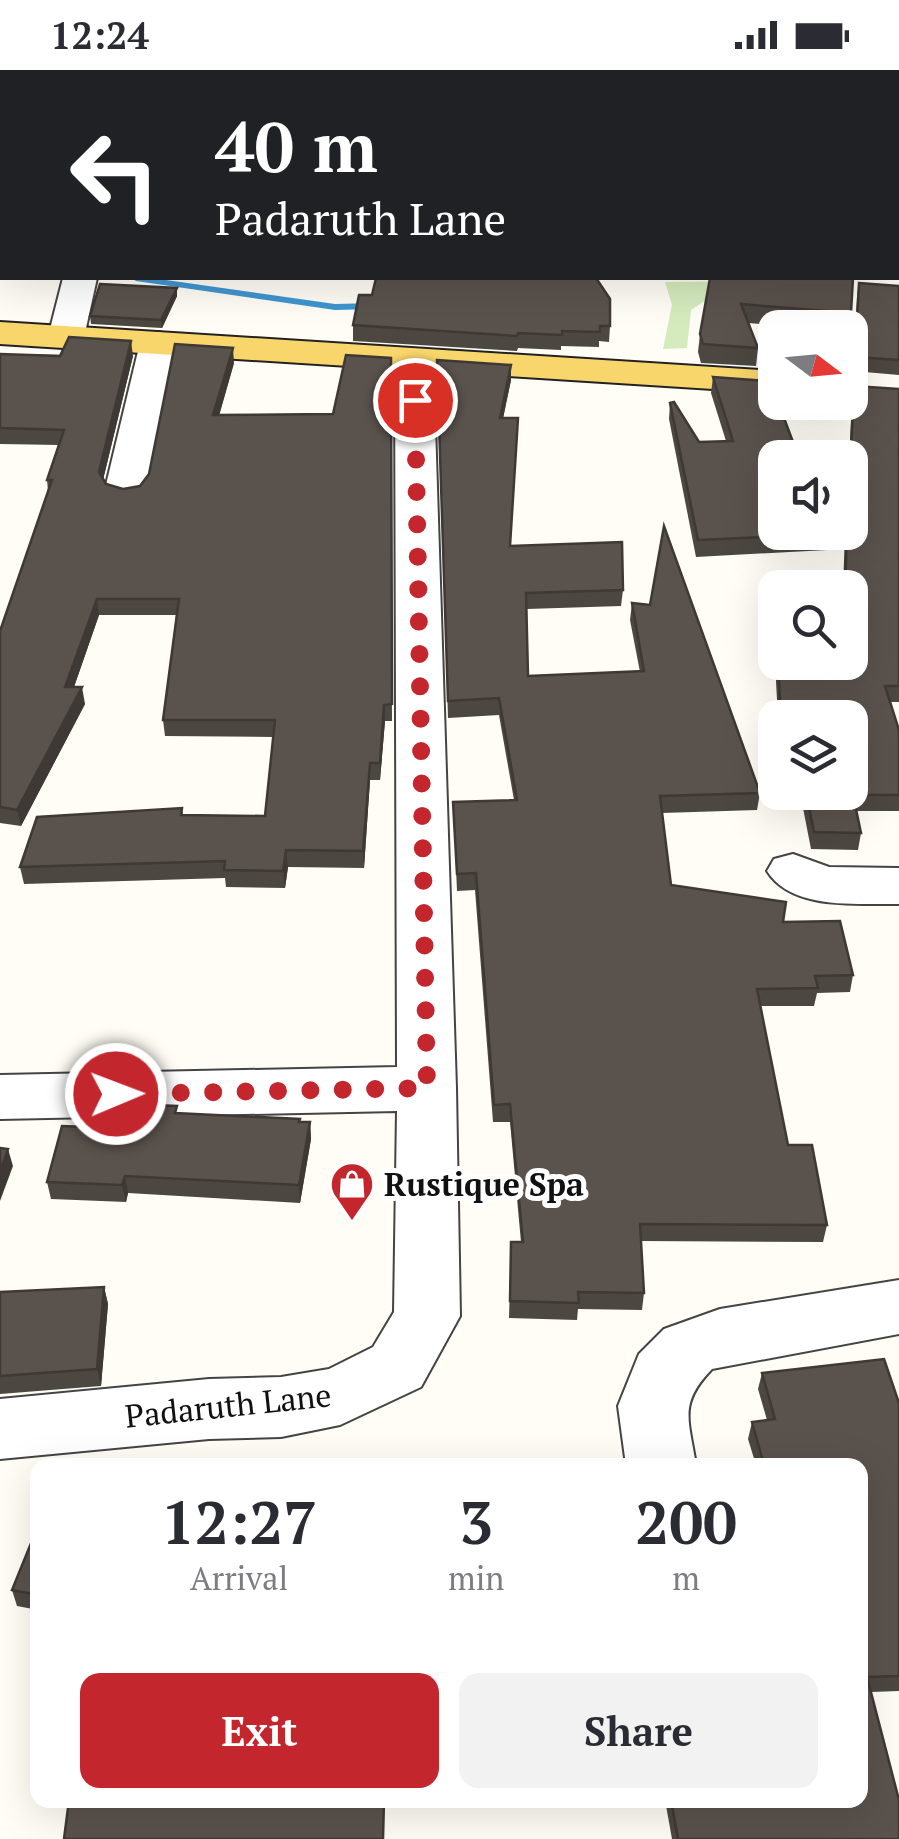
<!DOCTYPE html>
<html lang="en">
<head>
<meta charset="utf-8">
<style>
	:root { --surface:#fff; --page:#f2f2f3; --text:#2b2b33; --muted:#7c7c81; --accent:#c4262e }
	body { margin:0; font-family:"PT Serif",serif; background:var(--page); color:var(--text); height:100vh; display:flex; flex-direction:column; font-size:38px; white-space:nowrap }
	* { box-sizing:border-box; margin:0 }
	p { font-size:32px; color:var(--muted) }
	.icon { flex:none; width:55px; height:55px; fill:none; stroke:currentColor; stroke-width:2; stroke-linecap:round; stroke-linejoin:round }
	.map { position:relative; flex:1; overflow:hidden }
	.details { position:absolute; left:30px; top:1388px; width:838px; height:350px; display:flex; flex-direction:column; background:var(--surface); border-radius:20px; box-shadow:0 10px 40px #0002 }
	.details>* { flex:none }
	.hud { position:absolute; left:0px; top:0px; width:900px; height:210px; box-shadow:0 10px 40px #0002; background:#202124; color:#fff; overflow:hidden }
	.needle { width:65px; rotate:106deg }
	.fabs { position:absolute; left:758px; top:240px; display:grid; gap:20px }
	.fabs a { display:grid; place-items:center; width:110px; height:110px; border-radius:20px; background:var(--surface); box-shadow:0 10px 40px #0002; font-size:50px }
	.pin { position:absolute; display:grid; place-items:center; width:85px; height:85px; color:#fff; margin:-42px; border:5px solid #fff; border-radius:50%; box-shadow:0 2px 10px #0007 }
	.me { position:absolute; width:110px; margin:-55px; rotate:89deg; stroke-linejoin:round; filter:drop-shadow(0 0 8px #0008) }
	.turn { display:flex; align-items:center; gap:35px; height:210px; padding:0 50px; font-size:45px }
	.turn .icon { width:130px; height:130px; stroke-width:2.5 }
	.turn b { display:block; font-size:70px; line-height:85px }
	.eta { display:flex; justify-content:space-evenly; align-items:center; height:170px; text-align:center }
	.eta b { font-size:60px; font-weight:600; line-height:70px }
	.button { display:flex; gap:20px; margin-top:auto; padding:20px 50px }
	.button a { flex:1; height:115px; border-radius:20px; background:var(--accent); color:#fff; font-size:40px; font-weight:600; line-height:115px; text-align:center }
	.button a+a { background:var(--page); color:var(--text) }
	.status { display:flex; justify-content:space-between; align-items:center; height:70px; padding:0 50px; background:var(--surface); direction:ltr }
	.status svg { height:28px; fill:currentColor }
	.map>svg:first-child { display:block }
	.green { fill:#d5ebbd }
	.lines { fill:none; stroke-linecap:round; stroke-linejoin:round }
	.stream { fill:#3f96cf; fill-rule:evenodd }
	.minor-casing { stroke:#444; stroke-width:4 }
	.major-casing { stroke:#222; stroke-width:4 }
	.minor { fill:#fff; fill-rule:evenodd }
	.major { fill:#f9d66b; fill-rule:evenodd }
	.wall { fill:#4d4742 }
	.shaded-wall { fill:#3f3936 }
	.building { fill:#5a524d; stroke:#3f3936; stroke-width:2.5 }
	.route { stroke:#c4262e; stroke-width:18; stroke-dasharray:0 32.4 }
	.labels { text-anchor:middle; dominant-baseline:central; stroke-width:10; stroke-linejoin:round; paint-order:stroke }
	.poi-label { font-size:32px; font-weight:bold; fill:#111; stroke:#fff; text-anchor:start }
	.street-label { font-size:32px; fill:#111; stroke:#fff }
</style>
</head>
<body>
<div class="status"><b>12:24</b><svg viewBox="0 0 49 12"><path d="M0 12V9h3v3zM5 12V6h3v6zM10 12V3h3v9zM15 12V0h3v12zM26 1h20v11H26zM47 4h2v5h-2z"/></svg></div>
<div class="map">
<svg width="899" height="1769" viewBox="0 0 899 1769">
	<rect width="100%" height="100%" fill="#fffdf5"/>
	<path class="green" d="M 766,211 L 761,232 L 706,230 L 691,240 L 687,278 L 663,279 L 672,235 L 665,212 Z"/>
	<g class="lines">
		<g class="stream">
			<rect x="0" y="112" width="2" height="6"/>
			<path d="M 898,132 L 899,133 L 899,139 L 898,138 Z"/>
			<path d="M 131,208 L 152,208 L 335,234 L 375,233 L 380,236 L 375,239 L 335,240 L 136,211 Z"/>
		</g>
		<g class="minor-casing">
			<g id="minor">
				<path d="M 798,0 L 826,0 L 827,2 L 799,2 Z"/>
				<rect x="898" y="65" width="1" height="18"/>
				<path d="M 63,208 L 97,208 L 84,267 L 79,275 L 66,278 L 53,275 L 48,267 Z"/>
				<path d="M 158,262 L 171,265 L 176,273 L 147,419 L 141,428 L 126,431 L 111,428 L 105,419 L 140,273 L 145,265 Z"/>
				<path d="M 414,280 L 427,283 L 433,291 L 456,1018 L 460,1246 L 421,1317 L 340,1355 L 281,1367 L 209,1369 L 0,1389 L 0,1329 L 209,1309 L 281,1307 L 329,1299 L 373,1277 L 394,1242 L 397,1041 L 0,1049 L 0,1005 L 397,997 L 395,291 L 401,283 Z"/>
				<path d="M 793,784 L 829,797 L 899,798 L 899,834 C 858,833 792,841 767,801 L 774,789 Z"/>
				<path d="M 899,1210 L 899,1264 L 712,1299 C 678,1334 689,1350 696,1395 L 626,1395 L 618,1336 L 639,1284 L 664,1259 L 720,1239 Z"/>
			</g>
		</g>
		<g class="major-casing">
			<path id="major" d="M 0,252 L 775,301 L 775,323 L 0,274 Z"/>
		</g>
		<use href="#minor" class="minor"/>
		<use href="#major" class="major"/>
	</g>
	<g class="wall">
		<path d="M 710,208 L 851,243 L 849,258 L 807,258 L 748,253 L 758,278 L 756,296 L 701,293 L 698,282 L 700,264 Z"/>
		<path d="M 859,213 L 899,216 L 899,305 L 853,301 L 857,227 Z"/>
		<path d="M 177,218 L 177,226 L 162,258 L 91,254 L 90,246 Z"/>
		<path d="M 353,255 L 610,256 L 609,272 L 599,271 L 599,277 L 561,276 L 561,280 L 518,278 L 517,281 L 353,271 Z"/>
		<path d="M 0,284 L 133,286 L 103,410 L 106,414 L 123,419 L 140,416 L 234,293 L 219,345 L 333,344 L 391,288 L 392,651 L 385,651 L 380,710 L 370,710 L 364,798 L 288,797 L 285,818 L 226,817 L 225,808 L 24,814 L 20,797 L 182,738 L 183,745 L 265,746 L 273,667 L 165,666 L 163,650 L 176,545 L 99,545 L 74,617 L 85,634 L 21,756 L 0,753 L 0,561 L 48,421 L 47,410 L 59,375 L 0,374 Z"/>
		<path d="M 437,290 L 511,310 L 503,348 L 511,476 L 623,520 L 621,536 L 527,539 L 528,606 L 640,602 L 630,550 L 632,533 L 760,723 L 757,740 L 662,743 L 671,815 L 783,852 L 853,905 L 850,922 L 817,923 L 814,936 L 760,936 L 788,1075 L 827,1155 L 823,1172 L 641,1171 L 644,1223 L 642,1240 L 578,1239 L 577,1250 L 509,1248 L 511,1172 L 521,1172 L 510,1052 L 493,1052 L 475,820 L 457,821 L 453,732 L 514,730 L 499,645 L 448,648 Z"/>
		<path d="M 713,307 L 829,464 L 827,480 L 696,487 L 669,349 L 670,333 L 699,372 L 726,371 L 711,323 Z"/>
		<path d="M 854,316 L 899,319 L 899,632 L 890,632 L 899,660 L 899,741 L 856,741 L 861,763 L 858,780 L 811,779 L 803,738 L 782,739 L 781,722 L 850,722 L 850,648 L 778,648 L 775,593 L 850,592 L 850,518 L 843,518 L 845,462 L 850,462 L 849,388 L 852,331 Z"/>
		<path d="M 178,1043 L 310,1052 L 311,1069 L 300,1133 L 128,1123 L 126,1132 L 51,1129 L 47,1112 L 119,1058 Z"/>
		<path d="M 104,1217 L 108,1234 L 101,1316 L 0,1324 L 0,1222 Z"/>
		<path d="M 762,1303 L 899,1333 L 899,1621 L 871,1622 L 899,1769 L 672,1769 L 665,1730 L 860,1730 L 860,1395 L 756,1395 L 748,1369 L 752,1352 L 767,1350 L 758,1319 Z"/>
		<path d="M 38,1456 L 38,1540 L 17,1536 L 12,1520 Z"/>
	</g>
	<g class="shaded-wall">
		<path d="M 2,79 L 2,94 L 0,97 L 0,82 Z"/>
		<path d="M 2,164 L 2,183 L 0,187 L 0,169 Z"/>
		<path d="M 177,218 L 177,226 L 162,258 L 161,250 Z"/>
		<path d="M 131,271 L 133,286 L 101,418 L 99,402 Z"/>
		<path d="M 233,278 L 234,293 L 215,360 L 213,345 Z"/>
		<path d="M 511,295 L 511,310 L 500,363 L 500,348 Z"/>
		<path d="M 97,529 L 99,545 L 68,634 L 65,617 Z"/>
		<path d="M 82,617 L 85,634 L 21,756 L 17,740 Z"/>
		<path d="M 384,635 L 385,651 L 380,710 L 380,693 Z"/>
		<path d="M 370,693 L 370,710 L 364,798 L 363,781 Z"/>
		<path d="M 286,780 L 288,797 L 285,818 L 283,801 Z"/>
		<path d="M 310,1052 L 311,1069 L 300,1133 L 299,1115 Z"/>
		<path d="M 8,1079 L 13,1096 L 0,1131 L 0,1102 Z"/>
		<path d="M 125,1106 L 128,1123 L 126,1132 L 122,1115 Z"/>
		<path d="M 104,1217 L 108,1234 L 101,1316 L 97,1299 Z"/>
	</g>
	<g class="building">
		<path d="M 0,0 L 38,0 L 38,2 L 2,2 L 2,79 L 0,82 Z"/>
		<path d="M 182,0 L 271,0 L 272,2 L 182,2 Z"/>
		<path d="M 533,0 L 684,0 L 683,2 L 531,2 Z"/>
		<rect x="726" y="0" width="69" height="2"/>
		<path d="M 0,131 L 2,131 L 2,164 L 0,169 Z"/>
		<path d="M 376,208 L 596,208 L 610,229 L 610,256 L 600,256 L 600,262 L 562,261 L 562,265 L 518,263 L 517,266 L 353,255 L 359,225 L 372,225 Z"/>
		<path d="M 710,208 L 853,208 L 851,243 L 741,234 L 758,278 L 703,274 L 700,264 Z"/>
		<path d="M 859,213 L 899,216 L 899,290 L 855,287 Z"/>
		<path d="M 100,214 L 177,218 L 161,250 L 90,246 Z"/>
		<path d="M 69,267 L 131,271 L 99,402 L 106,414 L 123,419 L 140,416 L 149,404 L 175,274 L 233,278 L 213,345 L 333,344 L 346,285 L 391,288 L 392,634 L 384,635 L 380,693 L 370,693 L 363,781 L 286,780 L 283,801 L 224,800 L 225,791 L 20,797 L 37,747 L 182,738 L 181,745 L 265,746 L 275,650 L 163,650 L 179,529 L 97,529 L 65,617 L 82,617 L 17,740 L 0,737 L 0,561 L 52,410 L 47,410 L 64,360 L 0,358 L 0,284 L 60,286 Z"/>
		<path d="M 437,290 L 511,295 L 500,348 L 518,348 L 510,476 L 622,472 L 623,520 L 526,523 L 528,606 L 644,601 L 632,533 L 650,535 L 664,456 L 760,723 L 660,726 L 671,815 L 786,832 L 783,852 L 840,851 L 853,905 L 815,906 L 818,918 L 757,919 L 788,1075 L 812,1075 L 827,1155 L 640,1154 L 644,1223 L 578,1222 L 579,1233 L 510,1231 L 511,1172 L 523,1172 L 510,1034 L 494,1035 L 476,803 L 457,804 L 453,732 L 517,730 L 499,628 L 448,631 Z"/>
		<path d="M 713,307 L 769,311 L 775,325 L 775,332 L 778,332 L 799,388 L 775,388 L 775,462 L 829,462 L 829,464 L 698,470 L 670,333 L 674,332 L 699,372 L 733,371 Z"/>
		<path d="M 854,316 L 899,319 L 899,616 L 885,616 L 899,660 L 899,725 L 853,725 L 861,763 L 814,762 L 806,722 L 850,722 L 850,648 L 781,648 L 778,592 L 850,592 L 850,518 L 845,518 L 847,462 L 850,462 L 850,402 Z"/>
		<path d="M 125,1034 L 177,1036 L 175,1043 L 300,1049 L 299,1052 L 310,1052 L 299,1115 L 125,1106 L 122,1115 L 47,1112 L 62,1056 L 119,1058 Z"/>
		<path d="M 0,1078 L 8,1079 L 0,1102 Z"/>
		<path d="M 104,1217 L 97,1299 L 0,1306 L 0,1222 Z"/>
		<path d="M 884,1289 L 899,1333 L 899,1606 L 867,1607 L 899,1730 L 899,1769 L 678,1769 L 671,1730 L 860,1730 L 860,1395 L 764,1395 L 752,1352 L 775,1349 L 762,1303 Z"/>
		<path d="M 38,1456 L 38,1525 L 12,1520 Z"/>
		<path d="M 69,1730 L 384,1730 L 383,1769 L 64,1769 Z"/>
	</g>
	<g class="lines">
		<path class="route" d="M 116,1024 L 427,1018 L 415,330"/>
	</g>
	<defs>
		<g id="shop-pin" transform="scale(2.25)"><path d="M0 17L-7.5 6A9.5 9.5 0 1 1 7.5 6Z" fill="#c4262e" stroke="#fff"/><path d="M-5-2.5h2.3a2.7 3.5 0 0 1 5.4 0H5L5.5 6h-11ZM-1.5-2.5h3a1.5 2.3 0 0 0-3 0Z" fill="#fff"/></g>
	</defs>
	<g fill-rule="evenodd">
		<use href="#shop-pin" x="352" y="1114"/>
	</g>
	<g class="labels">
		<g class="poi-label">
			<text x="384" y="1114">Rustique Spa</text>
		</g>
		<g class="street-label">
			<text transform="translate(228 1335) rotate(-6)">Padaruth Lane</text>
		</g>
	</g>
</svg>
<div class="fabs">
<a><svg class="needle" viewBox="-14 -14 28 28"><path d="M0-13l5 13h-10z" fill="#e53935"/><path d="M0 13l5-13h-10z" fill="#7c7c81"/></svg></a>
<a><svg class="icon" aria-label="sound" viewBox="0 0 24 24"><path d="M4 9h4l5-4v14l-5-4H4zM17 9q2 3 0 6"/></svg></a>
<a><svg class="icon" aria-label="search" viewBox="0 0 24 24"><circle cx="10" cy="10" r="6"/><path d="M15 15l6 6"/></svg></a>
<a><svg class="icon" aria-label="layers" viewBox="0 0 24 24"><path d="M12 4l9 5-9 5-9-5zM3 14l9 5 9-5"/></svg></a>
</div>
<div class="pin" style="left:415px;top:330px;background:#d93025"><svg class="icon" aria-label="arrive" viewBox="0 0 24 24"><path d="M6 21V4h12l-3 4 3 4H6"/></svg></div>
<svg class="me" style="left:116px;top:1024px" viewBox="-20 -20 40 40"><circle r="17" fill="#c4262e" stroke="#fff" stroke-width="3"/><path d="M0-11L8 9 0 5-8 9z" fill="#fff"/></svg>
<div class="hud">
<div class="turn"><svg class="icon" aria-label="left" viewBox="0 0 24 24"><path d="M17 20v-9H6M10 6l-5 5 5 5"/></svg><div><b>40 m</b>Padaruth Lane</div></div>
</div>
<section class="details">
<div class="eta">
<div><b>12:27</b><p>Arrival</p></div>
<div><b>3</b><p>min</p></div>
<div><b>200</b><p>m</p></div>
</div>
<div class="button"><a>Exit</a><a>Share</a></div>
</section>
</div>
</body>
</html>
